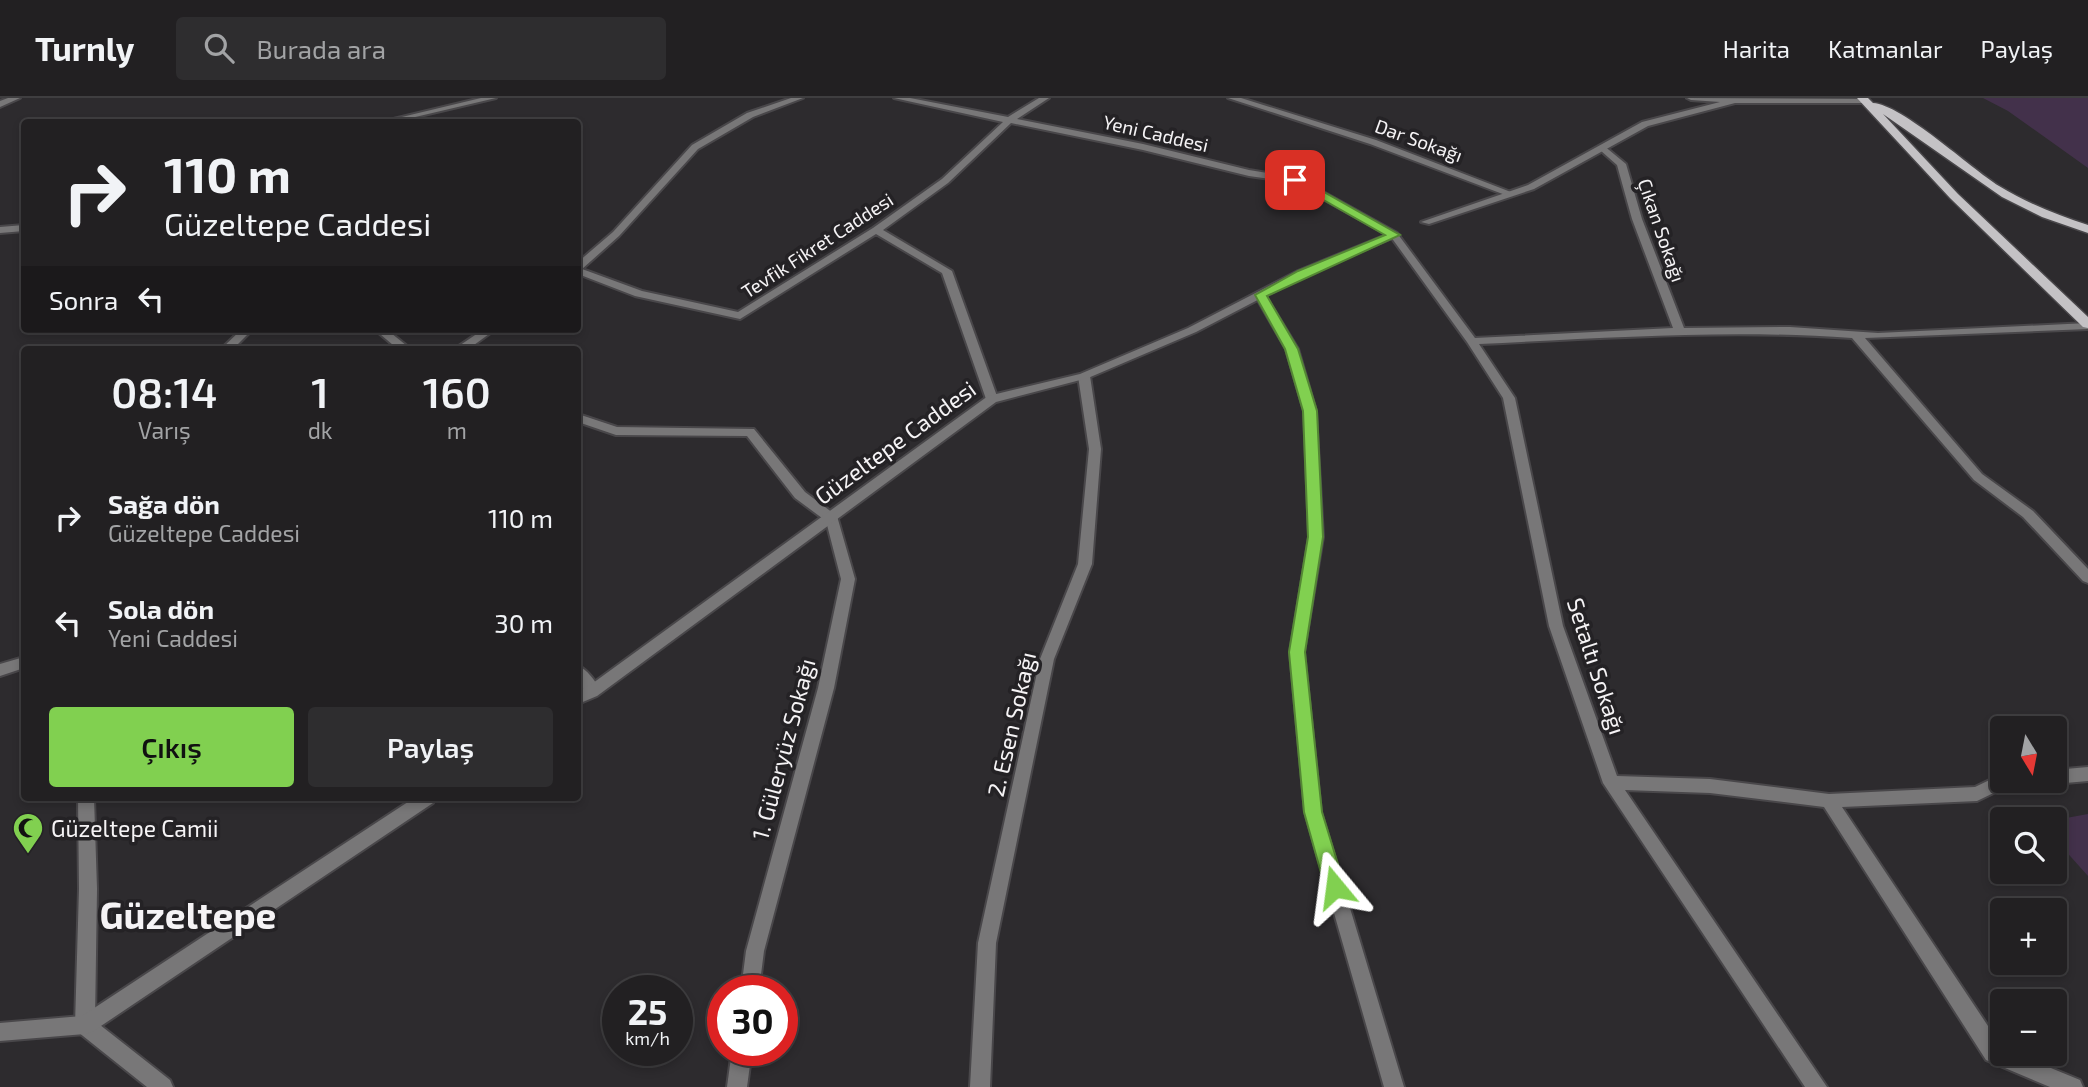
<!DOCTYPE html>
<html lang="tr">
<head>
<meta charset="utf-8">
<style>
	:root { --surface:#222022; --page:#2e2d2f; --text:#f1f3f6; --muted:#a2a3a5; --line:#3f3e40; --accent:#81d050 }
	body { margin:0; font-family:"Exo 2",sans-serif; background:var(--page); color:var(--text); height:100vh; display:flex; flex-direction:column; font-size:26px; white-space:nowrap }
	* { box-sizing:border-box; margin:0 }
	p { font-size:23px; color:var(--muted) }
	.icon { flex:none; width:38px; height:38px; fill:none; stroke:currentColor; stroke-width:2; stroke-linecap:round; stroke-linejoin:round }
	.map { position:relative; flex:1; overflow:hidden }
	.sheet { position:absolute; left:21px; top:248px; width:560px; height:455px; display:flex; flex-direction:column; background:var(--surface); border-radius:7px; box-shadow:0 4px 10px #0003,0 0 0 2px var(--line) }
	.sheet>* { flex:none }
	.banner { position:absolute; left:21px; top:21px; width:560px; height:214px; border-radius:7px; box-shadow:0 4px 10px #0003,0 0 0 2px var(--line); background:#222022; color:var(--text); overflow:hidden }
	.needle { width:46px; rotate:170deg }
	.tools { position:absolute; left:1990px; top:618px; display:grid; gap:14px }
	.tools a { display:grid; place-items:center; width:77px; height:77px; border-radius:7px; background:var(--surface); box-shadow:0 4px 10px #0003,0 0 0 2px var(--line); font-size:35px }
	.speed { position:absolute; left:602px; top:877px; display:flex; gap:14px; font-size:35px; font-weight:700; text-align:center }
	.speed>* { display:grid; place-content:center; width:91px; height:91px; border-radius:50%; background:var(--surface); box-shadow:0 4px 10px #0003,0 0 0 2px var(--line); line-height:1 }
	.speed small { font-size:18px; font-weight:400 }
	.speed .limit { border:10px solid #d22; background:#fff; color:#111 }
	.pin { position:absolute; display:grid; place-items:center; width:60px; height:60px; color:#fff; margin:-30px; border-radius:14px; box-shadow:0 4px 10px #0006 }
	.me { position:absolute; width:77px; margin:-38px; rotate:344deg; stroke-linejoin:round; filter:drop-shadow(0 0 5px #0008) }
	.turn { display:flex; align-items:center; gap:24px; height:147px; padding:0 28px; font-size:32px }
	.turn .icon { width:91px; height:91px; stroke-width:2.5 }
	.turn b { display:block; font-size:49px; line-height:60px }
	.then { display:flex; align-items:center; height:66px; padding:0 28px; background:#0003; gap:14px; font-size:26px }
	.eta { display:flex; justify-content:space-evenly; align-items:center; height:119px; text-align:center }
	.eta b { font-size:42px; font-weight:600; line-height:49px }
	.button { display:flex; gap:14px; margin-top:auto; padding:14px 28px }
	.button a { flex:1; height:80px; border-radius:7px; background:var(--accent); color:#111; font-size:28px; font-weight:600; line-height:80px; text-align:center }
	.button a+a { background:var(--page); color:var(--text) }
	ul { padding:0; list-style:none }
	li { display:flex; align-items:center; gap:21px; height:105px; padding:0 28px }
	li div { flex:1 }
	li b { display:block; font-size:26px }
	li em { font-style:normal }
	header { display:flex; align-items:center; gap:42px; box-sizing:border-box; height:98px; padding:0 35px; background:var(--surface); border-bottom:2px solid var(--line) }
	header strong { font-size:33px }
	nav { display:flex; gap:38px; margin-inline-start:auto; font-size:24px }
	.search { width:490px; height:63px; background:var(--page); display:flex; align-items:center; gap:18px; box-sizing:border-box; padding:0 24px; border-radius:7px; color:var(--muted); font-size:26px }
	.map>svg:first-child { display:block }
	.green { fill:#43314b }
	.lines { fill:none; stroke-linecap:round; stroke-linejoin:round }
	.minor-casing { stroke:#49474a; stroke-width:4 }
	.tertiary-casing { stroke:#49474a; stroke-width:4 }
	.primary-casing { stroke:#49474a; stroke-width:3 }
	.minor { fill:#787778; fill-rule:evenodd }
	.tertiary { fill:#787778; fill-rule:evenodd }
	.primary { fill:#c4c2c5; fill-rule:evenodd }
	.route { fill:#81d050; stroke:#548734; stroke-width:2 }
	.labels { text-anchor:middle; dominant-baseline:central; stroke-width:7; stroke-linejoin:round; paint-order:stroke }
	.far-street-label { font-size:19px; fill:#f5f3f5; stroke:#242225 }
	.street-label { font-size:23px; fill:#f5f3f5; stroke:#242225 }
	.poi-label { font-size:23px; fill:#f5f3f5; stroke:#242225; text-anchor:start }
	.near-district-label { font-size:37px; font-weight:bold; fill:#f5f3f5; stroke:#242225 }
</style>
</head>
<body>
<header>
<strong>Turnly</strong>
<div class="search"><svg class="icon" aria-label="search" viewBox="0 0 24 24"><circle cx="10" cy="10" r="6"/><path d="M15 15l6 6"/></svg>Burada ara</div>
<nav><a>Harita</a><a>Katmanlar</a><a>Paylaş</a></nav>
</header>
<div class="map">
<svg width="2088" height="989" viewBox="0 0 2088 989">
	<rect width="100%" height="100%" fill="#2d2b2e"/>
	<g class="green">
		<path d="M 1983,0 L 2088,0 L 2088,70 L 2008,13 Z"/>
		<path d="M 2088,716 L 2088,778 L 2054,740 L 2055,722 Z"/>
	</g>
	<g class="lines">
		<g class="minor-casing">
			<g id="minor">
				<path d="M 481,0 L 496,0 L 394,24 L 381,24 Z"/>
				<path d="M 791,0 L 803,0 L 753,19 L 698,51 L 619,138 L 582,171 L 642,193 L 738,214 L 873,130 L 942,81 L 1003,24 L 894,0 L 910,0 L 1008,19 L 1039,0 L 1049,0 L 1017,21 L 1143,46 L 1249,72 L 1298,80 L 1397,135 L 1475,240 L 1673,230 L 1632,121 L 1617,67 L 1600,52 L 1599,50 L 1603,47 L 1626,66 L 1642,121 L 1684,230 L 1790,229 L 1878,235 L 2088,225 L 2088,231 L 1865,240 L 1982,376 L 2033,413 L 2088,471 L 2088,485 L 2083,483 L 2023,419 L 1974,382 L 1852,240 C 1728,231 1604,240 1479,246 L 1515,300 L 1563,528 L 1617,678 L 1710,681 L 1829,696 L 1975,689 L 2002,676 L 2002,682 L 2012,682 L 2010,687 L 1977,703 L 1842,709 L 2002,949 L 2002,956 L 2017,956 L 2080,982 L 2083,989 L 2050,989 L 1986,962 L 1824,709 L 1710,695 L 1625,692 L 1827,989 L 1805,989 L 1603,685 L 1549,528 L 1503,300 L 1467,244 L 1391,139 L 1293,84 L 1249,78 L 1143,52 L 1011,25 L 948,85 L 883,132 L 952,173 L 998,301 L 992,305 L 986,301 L 942,175 L 876,136 L 740,221 L 635,198 L 578,176 L 578,164 L 613,134 L 692,47 L 747,15 Z"/>
				<path d="M 1228,0 L 1241,0 L 1376,42 L 1516,96 L 1508,98 L 1370,46 Z"/>
				<path d="M 24,127 L 24,133 L 0,135 L 0,129 Z"/>
				<path d="M 1260,194 L 1265,197 L 1298,251 L 1316,313 L 1323,439 L 1304,554 L 1321,714 L 1404,989 L 1384,989 L 1305,714 L 1290,554 L 1309,439 L 1304,313 L 1286,251 L 1255,197 Z"/>
				<path d="M 242,231 L 253,231 L 232,252 L 220,252 Z"/>
				<path d="M 374,231 L 386,231 L 412,252 L 399,252 Z"/>
				<path d="M 484,231 L 496,231 L 467,252 L 453,252 Z"/>
				<path d="M 1084,275 L 1090,278 L 1101,351 L 1092,466 L 1054,561 L 996,845 L 990,989 L 970,989 L 978,845 L 1040,561 L 1078,466 L 1089,351 L 1078,278 Z"/>
				<path d="M 578,316 L 617,329 L 754,331 L 805,394 L 837,418 L 855,481 L 834,590 L 764,853 L 759,892 L 741,892 L 746,853 L 818,590 L 841,481 L 826,423 L 795,400 L 747,338 L 616,337 L 578,324 Z"/>
				<path d="M 24,559 L 24,570 L 0,578 L 0,566 Z"/>
				<path d="M 578,568 C 587,571 595,583 600,591 L 597,595 L 587,595 L 578,584 Z"/>
				<path d="M 2088,669 L 2088,683 L 2054,686 L 2048,682 L 2054,682 L 2054,672 Z"/>
				<path d="M 78,700 L 94,700 L 97,791 L 95,923 L 170,982 L 173,989 L 147,989 L 78,934 L 75,927 L 79,791 Z"/>
				<path d="M 732,952 L 752,952 L 747,989 L 727,989 Z"/>
			</g>
		</g>
		<g class="tertiary-casing">
			<g id="tertiary">
				<path d="M 8,0 L 20,0 L 0,9 L 0,3 Z"/>
				<path d="M 1687,0 L 1865,1 L 1869,3 L 1865,5 L 1735,5 L 1648,28 L 1534,91 L 1429,126 L 1421,124 L 1528,87 L 1642,24 L 1720,4 L 1691,2 Z"/>
				<path d="M 1391,135 L 1399,137 L 1306,177 L 1196,234 L 1088,280 L 996,304 L 597,598 L 578,606 L 578,593 L 593,585 L 988,298 L 1080,276 L 1188,230 L 1298,173 Z"/>
				<path d="M 414,700 L 435,700 L 433,705 L 92,934 L 85,936 L 0,943 L 0,925 L 82,918 Z"/>
			</g>
		</g>
		<g class="primary-casing">
			<path id="primary" d="M 1857,0 L 1868,0 L 1873,5 C 1903,7 1970,70 1999,88 C 2027,105 2057,117 2088,127 L 2088,135 L 2042,119 L 2002,99 L 1883,16 L 1958,96 L 2088,219 L 2088,230 L 2083,229 L 1950,100 Z"/>
		</g>
		<use href="#minor" class="minor"/>
		<use href="#tertiary" class="tertiary"/>
		<use href="#primary" class="primary"/>
	</g>
	<path class="route" d="M 1292,80 L 1299,80 L 1400,137 L 1267,198 L 1298,251 L 1317,313 L 1323,439 L 1305,554 L 1322,714 L 1345,789 L 1342,795 L 1335,798 L 1328,795 L 1325,789 L 1304,714 L 1289,554 L 1308,439 L 1303,313 L 1285,251 L 1255,197 L 1298,173 L 1385,137 L 1292,84 Z"/>
	<defs>
		<g id="mosque-pin" transform="scale(1.575)"><path d="M0 17L-7.5 6A9.5 9.5 0 1 1 7.5 6Z" fill="#81d050" stroke="#242225"/><path d="M3.5-4.9A6 6 0 1 0 3.5 4.9A5 5 0 1 1 3.5-4.9Z" fill="#111"/></g>
	</defs>
	<g fill-rule="evenodd">
		<use href="#mosque-pin" x="28" y="730"/>
	</g>
	<g class="labels">
		<g class="far-street-label">
			<text transform="translate(1156 35) rotate(13)">Yeni Caddesi</text>
			<text transform="translate(1419 42) rotate(20)">Dar Sokağı</text>
			<text transform="translate(1662 132) rotate(71)">Çıkan Sokağı</text>
			<text transform="translate(817 147) rotate(-33)">Tevfik Fikret Caddesi</text>
		</g>
		<g class="street-label">
			<text transform="translate(895 344) rotate(-36)">Güzeltepe Caddesi</text>
			<text transform="translate(1597 568) rotate(72)">Setaltı Sokağı</text>
			<text transform="translate(1011 626) rotate(-77)">2. Esen Sokağı</text>
			<text transform="translate(783 651) rotate(-75)">1. Güleryüz Sokağı</text>
		</g>
		<g class="poi-label">
			<text x="51" y="730">Güzeltepe Camii</text>
		</g>
		<g class="near-district-label">
			<text x="188" y="816">Güzeltepe</text>
		</g>
	</g>
</svg>
<div class="tools">
<a><svg class="needle" viewBox="-14 -14 28 28"><path d="M0-13l5 13h-10z" fill="#e53935"/><path d="M0 13l5-13h-10z" fill="#a2a3a5"/></svg></a>
<a><svg class="icon" aria-label="search" viewBox="0 0 24 24"><circle cx="10" cy="10" r="6"/><path d="M15 15l6 6"/></svg></a>
<a>+</a>
<a>−</a>
</div>
<div class="speed"><div>25<small>km/h</small></div><div class="limit">30</div></div>
<div class="pin" style="left:1295px;top:82px;background:#d93025"><svg class="icon" aria-label="arrive" viewBox="0 0 24 24"><path d="M6 21V4h12l-3 4 3 4H6"/></svg></div>
<svg class="me" style="left:1335px;top:789px" viewBox="-20 -20 40 40"><path d="M0-17L14 15 0 8-14 15z" fill="#81d050" stroke="#fff" stroke-width="4"/></svg>
<div class="banner">
<div class="turn"><svg class="icon" aria-label="right" viewBox="0 0 24 24"><path d="M7 20v-9h11M14 6l5 5-5 5"/></svg><div><b>110 m</b>Güzeltepe Caddesi</div></div>
<div class="then">Sonra<svg class="icon" aria-label="left" viewBox="0 0 24 24"><path d="M17 20v-9H6M10 6l-5 5 5 5"/></svg></div>
</div>
<section class="sheet">
<div class="eta">
<div><b>08:14</b><p>Varış</p></div>
<div><b>1</b><p>dk</p></div>
<div><b>160</b><p>m</p></div>
</div>
<ul>
<li><svg class="icon" aria-label="right" viewBox="0 0 24 24"><path d="M7 20v-9h11M14 6l5 5-5 5"/></svg><div><b>Sağa dön</b><p>Güzeltepe Caddesi</p></div><em>110 m</em></li>
<li><svg class="icon" aria-label="left" viewBox="0 0 24 24"><path d="M17 20v-9H6M10 6l-5 5 5 5"/></svg><div><b>Sola dön</b><p>Yeni Caddesi</p></div><em>30 m</em></li>
</ul>
<div class="button"><a>Çıkış</a><a>Paylaş</a></div>
</section>
</div>
</body>
</html>
